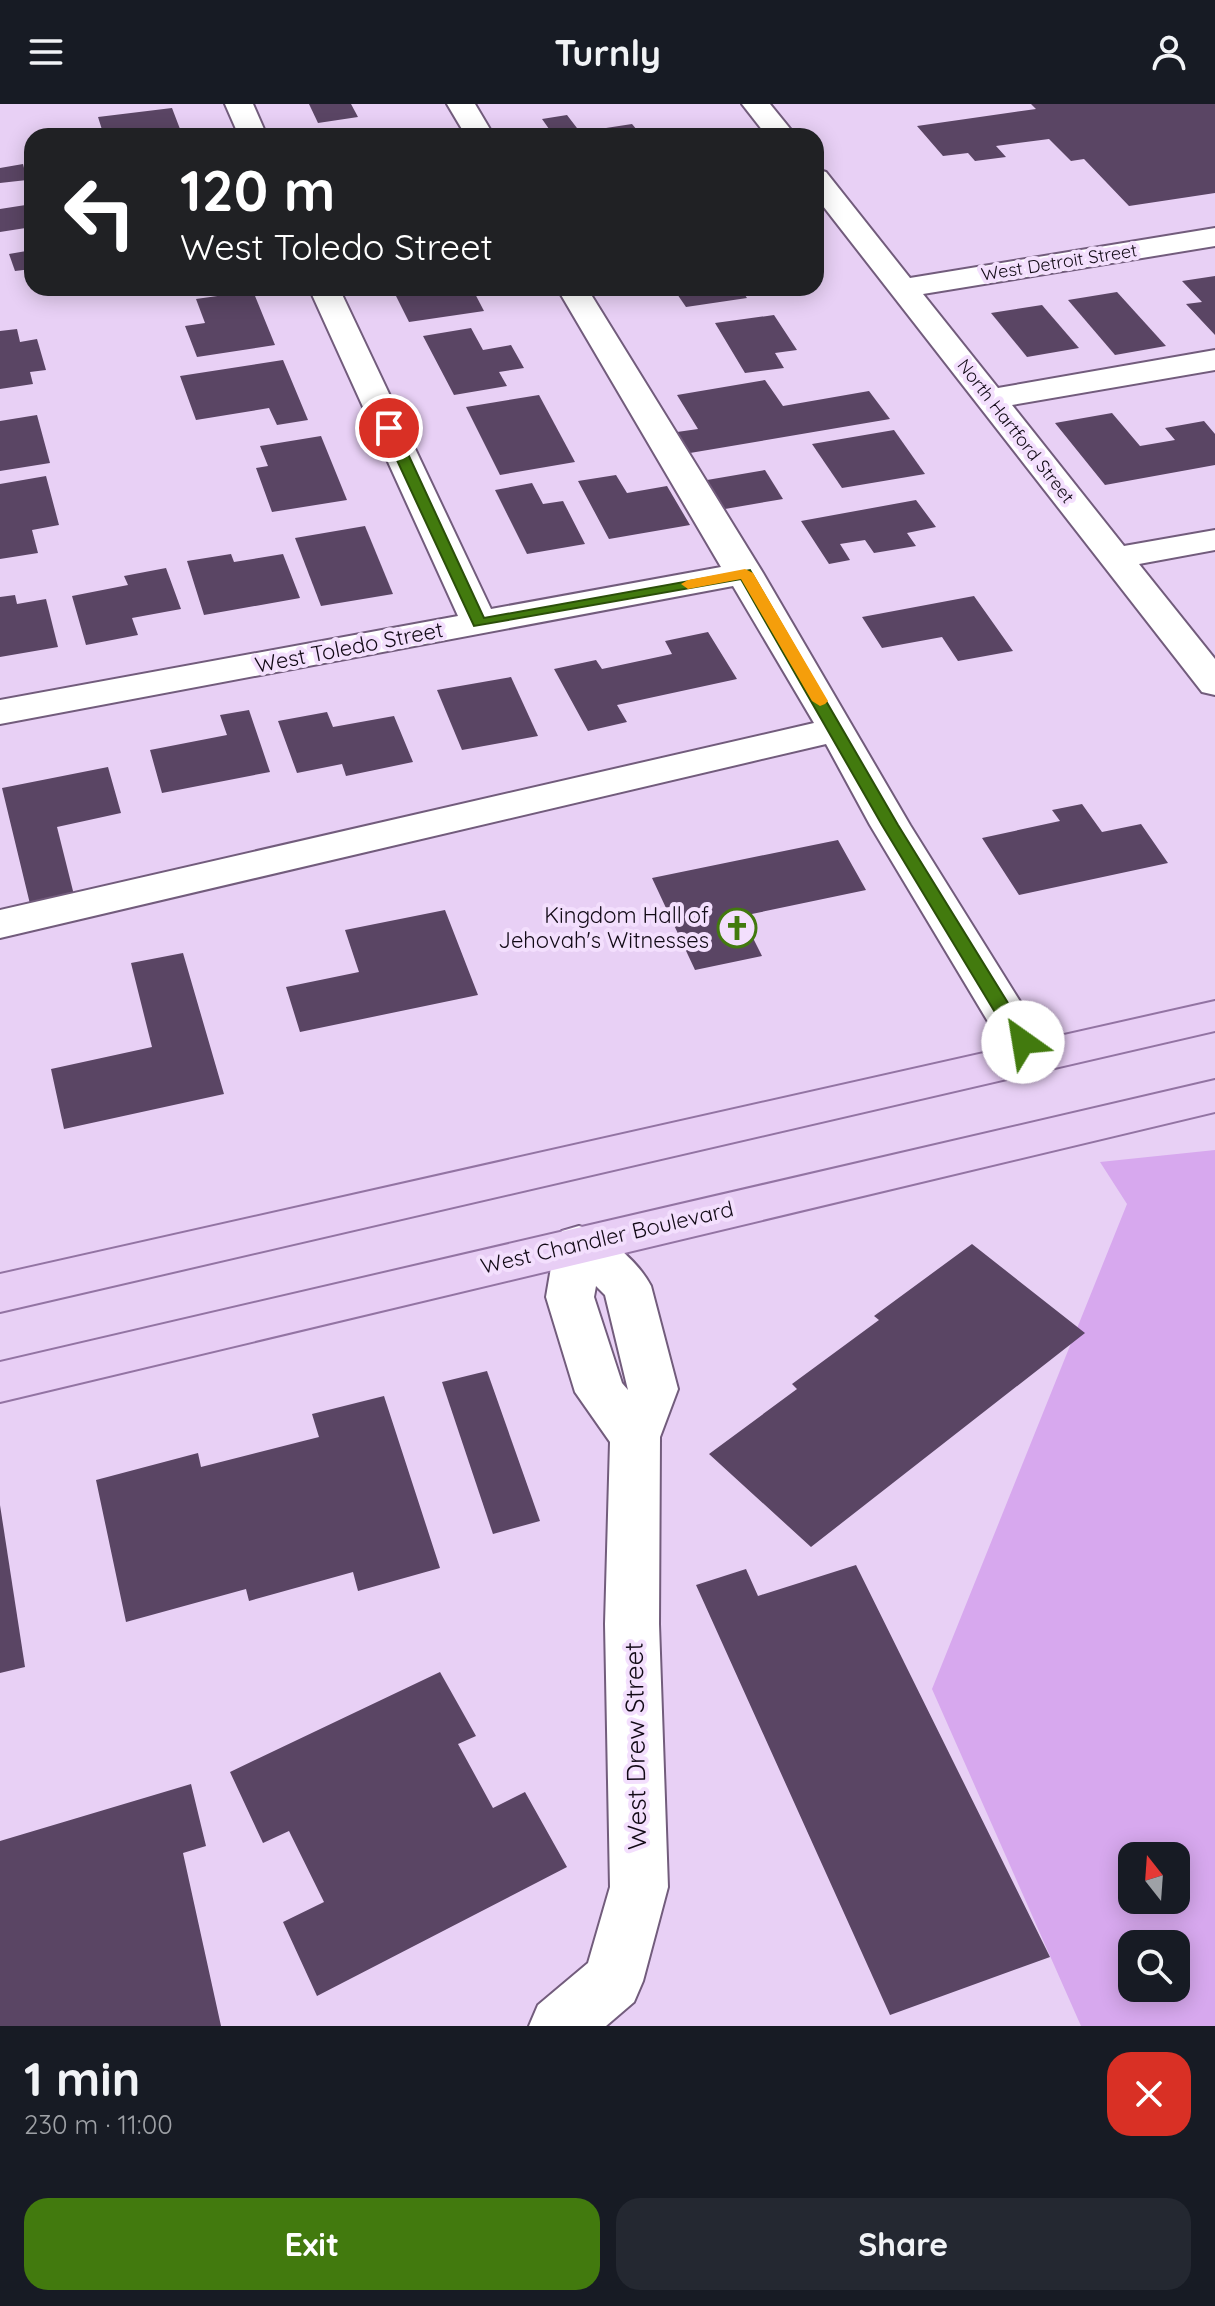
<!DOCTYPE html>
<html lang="en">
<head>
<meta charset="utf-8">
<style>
	:root { --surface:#171b24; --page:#242831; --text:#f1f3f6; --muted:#9ea1a6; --accent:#427a0e }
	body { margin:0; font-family:Quicksand,sans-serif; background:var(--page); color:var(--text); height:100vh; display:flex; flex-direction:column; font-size:30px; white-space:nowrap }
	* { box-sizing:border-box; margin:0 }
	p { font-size:26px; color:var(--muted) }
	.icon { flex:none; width:44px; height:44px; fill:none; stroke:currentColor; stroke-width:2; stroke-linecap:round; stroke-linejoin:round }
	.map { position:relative; height:1922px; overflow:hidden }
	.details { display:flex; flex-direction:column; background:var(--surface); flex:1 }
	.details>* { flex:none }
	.hud { position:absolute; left:24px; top:24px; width:800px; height:168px; border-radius:24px; box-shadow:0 4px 20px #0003; background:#202124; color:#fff; overflow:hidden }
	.needle { width:52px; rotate:343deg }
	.fabs { position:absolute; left:1118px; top:1738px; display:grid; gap:16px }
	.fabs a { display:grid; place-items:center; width:72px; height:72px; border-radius:16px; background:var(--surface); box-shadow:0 4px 20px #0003; font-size:40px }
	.pin { position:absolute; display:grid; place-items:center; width:68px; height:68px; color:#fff; margin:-34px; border:4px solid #fff; border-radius:50%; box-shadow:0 2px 8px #0007 }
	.me { position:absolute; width:88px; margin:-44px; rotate:328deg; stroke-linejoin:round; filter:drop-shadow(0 0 6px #0008) }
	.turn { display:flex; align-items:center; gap:28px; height:168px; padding:0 24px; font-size:36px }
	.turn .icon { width:104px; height:104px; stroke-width:2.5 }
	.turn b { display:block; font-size:56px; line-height:68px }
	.round { display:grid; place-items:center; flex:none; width:84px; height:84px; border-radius:24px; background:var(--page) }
	.headline { display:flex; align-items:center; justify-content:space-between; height:136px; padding:0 24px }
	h1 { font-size:48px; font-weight:800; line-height:60px }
	.primary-button { display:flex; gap:16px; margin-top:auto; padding:16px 24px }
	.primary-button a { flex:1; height:92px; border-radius:24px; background:var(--accent); color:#fff; font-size:32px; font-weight:800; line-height:92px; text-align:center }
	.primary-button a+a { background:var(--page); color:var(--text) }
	header { display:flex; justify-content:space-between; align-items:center; height:104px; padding:0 24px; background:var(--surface); font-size:36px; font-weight:800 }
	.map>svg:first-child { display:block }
	.green { fill:#d7a8ee; fill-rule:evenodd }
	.building { fill:#5a4564 }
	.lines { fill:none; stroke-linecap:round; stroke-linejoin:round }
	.minor-casing { stroke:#725c7c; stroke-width:4 }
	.major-casing { stroke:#9374a3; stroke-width:4 }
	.minor { fill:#fff; fill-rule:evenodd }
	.major { fill:#e8cef5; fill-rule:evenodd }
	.route { fill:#427a0e; stroke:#2b4f09; stroke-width:2 }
	.slow { fill:#f59e0b }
	.labels { text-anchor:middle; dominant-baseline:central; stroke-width:8; stroke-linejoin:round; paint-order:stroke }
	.far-street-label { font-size:18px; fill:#120a16; stroke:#f3dffd }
	.street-label { font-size:22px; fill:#120a16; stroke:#f3dffd }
	.poi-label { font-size:22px; fill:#120a16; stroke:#f3dffd; text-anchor:end }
	.near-street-label { font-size:26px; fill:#120a16; stroke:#f3dffd }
</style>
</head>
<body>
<header><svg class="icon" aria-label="menu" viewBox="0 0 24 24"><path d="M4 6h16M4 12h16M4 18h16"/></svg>Turnly<svg class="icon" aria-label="person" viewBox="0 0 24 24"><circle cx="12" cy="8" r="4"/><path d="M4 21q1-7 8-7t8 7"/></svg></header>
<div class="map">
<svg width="1215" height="1922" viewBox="0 0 1215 1922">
	<rect width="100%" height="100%" fill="#e8d0f5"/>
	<path class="green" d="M 1215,1046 L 1215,1922 L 1081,1922 L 932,1585 L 1127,1100 L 1100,1058 ZM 1132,1752 L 1176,1752 L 1176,1796 L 1132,1796 ZM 1132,1840 L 1176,1840 L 1176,1884 L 1132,1884 Z"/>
	<g class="building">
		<path d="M 309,0 L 351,0 L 358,13 L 318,19 Z"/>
		<path d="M 1031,0 L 1215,0 L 1215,89 L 1129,102 L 1084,55 L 1071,57 L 1049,35 L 996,42 L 1006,53 L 975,57 L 968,49 L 943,52 L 917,22 L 1036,5 Z"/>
		<path d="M 172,4 L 180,25 L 158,28 L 160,32 L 104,32 L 98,13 Z"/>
		<path d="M 567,11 L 580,28 L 632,20 L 642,32 L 554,32 L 542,15 Z"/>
		<path d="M 23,60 L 27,76 L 0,79 L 0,64 Z"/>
		<path d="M 32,100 L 32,123 L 0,128 L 0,105 Z"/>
		<path d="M 32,146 L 32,165 L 15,167 L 9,150 Z"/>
		<path d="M 1215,172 L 1215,231 L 1186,200 L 1202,198 L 1182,177 Z"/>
		<path d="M 392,184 L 472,184 L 484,207 L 409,218 Z"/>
		<path d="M 693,184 L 740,184 L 747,194 L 686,203 L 675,187 Z"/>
		<path d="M 253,187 L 275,241 L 197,253 L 185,222 L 205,219 L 196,195 Z"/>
		<path d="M 1117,188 L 1166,242 L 1115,251 L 1068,196 Z"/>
		<path d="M 1042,201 L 1079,244 L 1027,253 L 991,209 Z"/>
		<path d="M 774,211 L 797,246 L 775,249 L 784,264 L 745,269 L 715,219 Z"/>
		<path d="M 471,224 L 483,246 L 511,241 L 524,264 L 499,268 L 507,282 L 454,291 L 423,232 Z"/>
		<path d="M 17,225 L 20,238 L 37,235 L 46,266 L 30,268 L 33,280 L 0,285 L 0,227 Z"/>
		<path d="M 283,256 L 308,316 L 277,321 L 269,304 L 196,316 L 180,272 Z"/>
		<path d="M 765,276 L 783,302 L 869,287 L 890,315 L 690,349 L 677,328 L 698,325 L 677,291 Z"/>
		<path d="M 539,291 L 575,358 L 500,371 L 466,303 Z"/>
		<path d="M 1112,309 L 1140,342 L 1175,336 L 1165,324 L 1204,317 L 1215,330 L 1215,361 L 1105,381 L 1055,319 Z"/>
		<path d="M 37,311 L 50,359 L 0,367 L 0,317 Z"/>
		<path d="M 894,326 L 925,370 L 842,384 L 812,340 Z"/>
		<path d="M 321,332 L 347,396 L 272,408 L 256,364 L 268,362 L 260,342 Z"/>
		<path d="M 765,366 L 783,395 L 725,405 L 707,376 Z"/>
		<path d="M 616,371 L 627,389 L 667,382 L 690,421 L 609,435 L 578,377 Z"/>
		<path d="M 46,372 L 59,421 L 32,426 L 38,449 L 0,455 L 0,380 Z"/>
		<path d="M 532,379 L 543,400 L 563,397 L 585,440 L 527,450 L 495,386 Z"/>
		<path d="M 916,396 L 936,423 L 907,429 L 916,442 L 874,449 L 865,436 L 840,440 L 850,456 L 829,460 L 801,417 Z"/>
		<path d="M 365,422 L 393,490 L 321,502 L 295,434 Z"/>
		<path d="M 231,450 L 234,458 L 283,450 L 300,494 L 204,511 L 187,457 Z"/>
		<path d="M 166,464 L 181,505 L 132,514 L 138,531 L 86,541 L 72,492 L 128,481 L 124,472 Z"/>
		<path d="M 15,491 L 17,500 L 46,495 L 58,543 L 0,553 L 0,493 Z"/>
		<path d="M 974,492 L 1013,547 L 958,557 L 942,533 L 882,544 L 862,513 Z"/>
		<path d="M 708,528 L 737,575 L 617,601 L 627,618 L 588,627 L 554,565 L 596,556 L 602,565 L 672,550 L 665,537 Z"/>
		<path d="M 511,573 L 538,632 L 462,646 L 437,586 Z"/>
		<path d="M 249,606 L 270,668 L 162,689 L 150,646 L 227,631 L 220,611 Z"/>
		<path d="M 327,608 L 333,623 L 394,612 L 413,658 L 346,672 L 342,660 L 297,669 L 278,617 Z"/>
		<path d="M 108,663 L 121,709 L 57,723 L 74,791 L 30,800 L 2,684 Z"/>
		<path d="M 1082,700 L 1102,728 L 1141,720 L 1168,759 L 1019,791 L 982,734 L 1060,717 L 1052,706 Z"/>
		<path d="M 838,736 L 866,786 L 742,812 L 762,852 L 695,866 L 652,774 Z"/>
		<path d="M 445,806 L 478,891 L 300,928 L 286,883 L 359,868 L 345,826 Z"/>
		<path d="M 183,849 L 224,990 L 64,1025 L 51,965 L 152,943 L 131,859 Z"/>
		<path d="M 972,1140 L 1085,1229 L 811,1443 L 709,1350 L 797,1285 L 792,1280 L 879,1216 L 874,1212 Z"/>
		<path d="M 487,1267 L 540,1417 L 493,1430 L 442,1278 Z"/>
		<path d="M 384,1292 L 440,1464 L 358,1487 L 353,1468 L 249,1497 L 246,1485 L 126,1518 L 96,1376 L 198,1349 L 201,1363 L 319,1333 L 312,1310 Z"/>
		<path d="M 0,1401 L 25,1563 L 0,1569 Z"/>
		<path d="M 856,1461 L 1050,1853 L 890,1911 L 696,1481 L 746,1465 L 758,1492 Z"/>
		<path d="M 440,1568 L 476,1632 L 458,1640 L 493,1704 L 525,1688 L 567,1763 L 317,1892 L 283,1818 L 324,1798 L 289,1727 L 263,1739 L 230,1668 Z"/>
		<path d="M 191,1680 L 206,1742 L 183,1749 L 221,1922 L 0,1922 L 0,1737 Z"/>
	</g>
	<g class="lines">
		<g class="minor-casing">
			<g id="minor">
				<path d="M 225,0 L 253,0 L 267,32 L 239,32 Z"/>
				<path d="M 447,0 L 475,0 L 494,32 L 466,32 Z"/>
				<path d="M 742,0 L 770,0 L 796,32 L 767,32 Z"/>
				<path d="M 816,65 L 826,68 L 910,174 L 1215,124 L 1215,142 L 923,190 L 998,284 L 1215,246 L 1215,266 L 1012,301 L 1124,442 L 1215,426 L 1215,446 L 1139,460 L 1215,555 L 1215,591 L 1202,588 L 816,93 Z"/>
				<path d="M 309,184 L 339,184 L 491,505 L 721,463 L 557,184 L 587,184 L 763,469 L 910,721 L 1049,944 L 1055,955 L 1049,966 L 1033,971 L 1017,966 L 870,721 L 826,640 L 0,834 L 0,806 L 814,619 L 733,482 L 0,620 L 0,596 L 458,512 Z"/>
				<path d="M 579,1122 C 606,1130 638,1157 651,1182 L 678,1285 L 660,1333 L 659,1520 L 668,1783 L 643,1877 L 634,1898 L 606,1922 L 529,1922 L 538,1901 L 588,1859 L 610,1783 L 605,1520 L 610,1338 L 575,1288 L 546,1193 L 555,1140 L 562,1127 ZM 596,1182 L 605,1191 L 628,1286 L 622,1279 L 594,1193 Z"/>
			</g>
		</g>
		<g class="major-casing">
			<g id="major">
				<path d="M 1215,897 L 1215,927 L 0,1208 L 0,1170 Z"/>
				<path d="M 1215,976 L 1215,1008 L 0,1298 L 0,1258 Z"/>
			</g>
		</g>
		<use href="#minor" class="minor"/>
		<use href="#major" class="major"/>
	</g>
	<path class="route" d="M 389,320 L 396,324 L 484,514 L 750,466 L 898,721 L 1029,933 L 1032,938 L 1029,943 L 1016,943 L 882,721 L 741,475 L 474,522 L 382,324 Z"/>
	<path class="slow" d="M 745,465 L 753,469 L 828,597 L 825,600 L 820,602 L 812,597 L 741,475 L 688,485 L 681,480 L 688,476 Z"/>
	<defs>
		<g id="church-ring" transform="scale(2)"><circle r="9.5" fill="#f3dffd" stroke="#427a0e" stroke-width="1.5"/><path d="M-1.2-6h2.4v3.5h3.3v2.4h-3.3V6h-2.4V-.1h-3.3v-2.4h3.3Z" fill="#427a0e"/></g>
	</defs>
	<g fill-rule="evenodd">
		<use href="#church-ring" x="737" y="824"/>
	</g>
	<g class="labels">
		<g class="far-street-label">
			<text transform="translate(1059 158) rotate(-9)">West Detroit Street</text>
			<text transform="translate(1016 327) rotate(52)">North Hartford Street</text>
		</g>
		<g class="street-label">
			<text transform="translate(349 543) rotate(-11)">West Toledo Street</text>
			<text transform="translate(607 1133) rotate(-13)">West Chandler Boulevard</text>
		</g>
		<g class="poi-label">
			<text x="709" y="811">Kingdom Hall of<tspan x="709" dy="25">Jehovah's Witnesses</tspan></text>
		</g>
		<g class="near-street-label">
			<text transform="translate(635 1642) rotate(-91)">West Drew Street</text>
		</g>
	</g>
</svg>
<div class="fabs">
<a><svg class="needle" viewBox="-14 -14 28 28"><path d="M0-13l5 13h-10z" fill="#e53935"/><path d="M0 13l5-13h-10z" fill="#9ea1a6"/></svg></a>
<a><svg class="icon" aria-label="search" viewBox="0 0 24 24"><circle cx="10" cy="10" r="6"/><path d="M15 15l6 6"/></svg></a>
</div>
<div class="pin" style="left:389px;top:324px;background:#d93025"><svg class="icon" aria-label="arrive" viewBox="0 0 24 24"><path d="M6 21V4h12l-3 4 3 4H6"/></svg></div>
<svg class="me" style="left:1023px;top:938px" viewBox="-20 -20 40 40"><circle r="19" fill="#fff"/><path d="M0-13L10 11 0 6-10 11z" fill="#427a0e"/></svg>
<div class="hud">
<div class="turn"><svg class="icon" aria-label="left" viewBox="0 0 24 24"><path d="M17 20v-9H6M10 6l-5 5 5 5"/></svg><div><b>120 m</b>West Toledo Street</div></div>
</div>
</div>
<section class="details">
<div class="headline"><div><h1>1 min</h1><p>230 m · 11:00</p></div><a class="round" style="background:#d93025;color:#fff"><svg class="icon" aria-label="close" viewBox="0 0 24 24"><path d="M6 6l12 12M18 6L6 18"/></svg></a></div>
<div class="primary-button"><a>Exit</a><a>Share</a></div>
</section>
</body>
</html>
